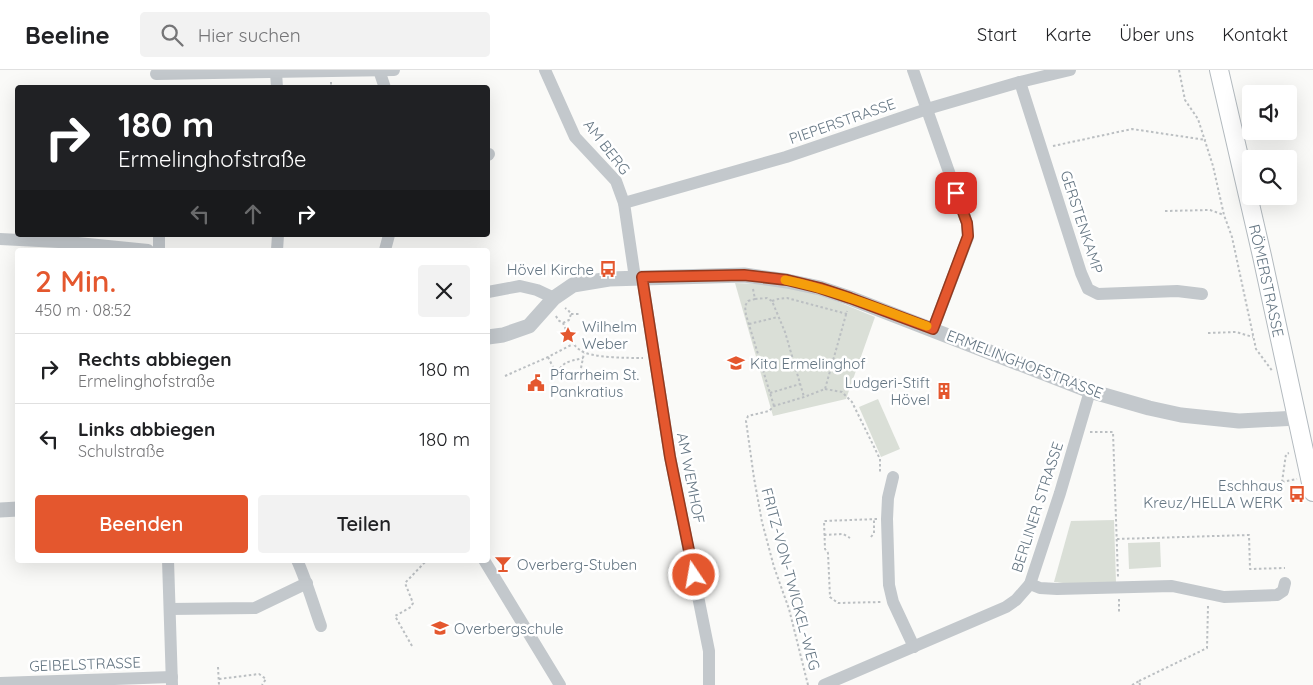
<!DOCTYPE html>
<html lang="de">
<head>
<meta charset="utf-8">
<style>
	:root { --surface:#fff; --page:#f2f2f2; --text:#202124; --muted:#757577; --line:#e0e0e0; --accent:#e4572e }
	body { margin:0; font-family:Quicksand,sans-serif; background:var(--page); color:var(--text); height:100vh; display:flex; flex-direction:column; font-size:19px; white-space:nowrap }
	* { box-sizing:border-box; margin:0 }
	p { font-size:16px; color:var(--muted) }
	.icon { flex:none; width:28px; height:28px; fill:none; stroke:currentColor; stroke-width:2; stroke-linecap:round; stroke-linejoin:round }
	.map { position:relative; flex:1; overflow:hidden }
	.drawer { position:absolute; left:15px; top:178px; width:475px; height:315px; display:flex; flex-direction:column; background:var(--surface); border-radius:5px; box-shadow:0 5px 20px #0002 }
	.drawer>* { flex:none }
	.hud { position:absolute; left:15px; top:15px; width:475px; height:152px; border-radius:5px; box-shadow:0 5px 20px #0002; background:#202124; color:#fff; overflow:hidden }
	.controls { position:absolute; left:1242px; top:15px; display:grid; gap:10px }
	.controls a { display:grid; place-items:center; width:55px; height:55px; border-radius:5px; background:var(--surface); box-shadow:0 5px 20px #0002; font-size:25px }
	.pin { position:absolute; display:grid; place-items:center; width:42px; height:42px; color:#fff; margin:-21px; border-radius:10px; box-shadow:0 2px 8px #0006 }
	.me { position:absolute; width:55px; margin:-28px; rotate:348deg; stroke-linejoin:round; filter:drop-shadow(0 0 4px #0008) }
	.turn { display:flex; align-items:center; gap:18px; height:105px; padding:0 20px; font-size:22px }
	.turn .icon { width:65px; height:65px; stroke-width:2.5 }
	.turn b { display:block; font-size:35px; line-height:42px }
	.lanes { display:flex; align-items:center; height:48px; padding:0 20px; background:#0003; justify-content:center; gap:25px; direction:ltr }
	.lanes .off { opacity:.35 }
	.round { display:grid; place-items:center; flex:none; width:52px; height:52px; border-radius:5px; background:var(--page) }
	.head { display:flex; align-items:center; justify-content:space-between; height:85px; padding:0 20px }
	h1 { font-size:30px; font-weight:600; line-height:38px; color:var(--accent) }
	.action { display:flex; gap:10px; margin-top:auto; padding:10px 20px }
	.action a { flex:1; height:58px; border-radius:5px; background:var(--accent); color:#fff; font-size:20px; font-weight:600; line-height:58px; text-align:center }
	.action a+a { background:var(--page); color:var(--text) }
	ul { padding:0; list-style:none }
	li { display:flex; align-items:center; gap:15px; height:70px; padding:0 20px; border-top:1px solid var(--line) }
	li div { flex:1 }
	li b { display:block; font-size:19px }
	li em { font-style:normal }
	header { display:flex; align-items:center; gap:30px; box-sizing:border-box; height:70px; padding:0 25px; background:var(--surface); border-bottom:1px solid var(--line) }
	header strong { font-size:24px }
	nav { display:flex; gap:28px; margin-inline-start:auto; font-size:18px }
	.search { width:350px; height:45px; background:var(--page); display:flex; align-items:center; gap:12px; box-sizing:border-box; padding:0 18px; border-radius:5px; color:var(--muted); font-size:19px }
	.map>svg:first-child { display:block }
	.green { fill:#dadfd7 }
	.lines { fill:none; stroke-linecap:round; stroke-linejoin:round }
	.secondary-casing { stroke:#b3babf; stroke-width:20 }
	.path { stroke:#bbbfc2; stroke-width:2; stroke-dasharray:2.5 2.5; stroke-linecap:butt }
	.minor { stroke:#c3c8cc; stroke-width:12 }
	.tertiary { stroke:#c3c8cc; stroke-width:15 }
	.secondary { stroke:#fff; stroke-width:18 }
	.route-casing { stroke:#94391e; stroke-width:12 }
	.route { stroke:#e4572e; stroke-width:9 }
	.slow { stroke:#f59e0b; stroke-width:9 }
	.labels { text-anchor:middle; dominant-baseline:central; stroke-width:5; stroke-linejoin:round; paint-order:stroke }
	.street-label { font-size:15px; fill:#657683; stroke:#fff }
	.poi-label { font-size:15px; fill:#657683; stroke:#fff; text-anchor:start }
</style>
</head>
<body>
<header>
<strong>Beeline</strong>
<div class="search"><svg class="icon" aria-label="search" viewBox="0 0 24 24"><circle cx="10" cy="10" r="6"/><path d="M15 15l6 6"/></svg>Hier suchen</div>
<nav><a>Start</a><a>Karte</a><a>Über uns</a><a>Kontakt</a></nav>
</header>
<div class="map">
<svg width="1313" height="615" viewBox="0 0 1313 615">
	<rect width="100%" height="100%" fill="#fafaf8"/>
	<g class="green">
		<path d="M 735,213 L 764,214 L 817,223 L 875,247 L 846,329 L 773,346 Z"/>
		<path d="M 878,329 L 900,379 L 881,387 L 859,337 Z"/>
		<path d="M 1114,450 L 1116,512 L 1072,514 L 1054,512 L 1071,451 Z"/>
		<path d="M 1160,472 L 1161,497 L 1129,499 L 1128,473 Z"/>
	</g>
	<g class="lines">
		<g class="secondary-casing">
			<g id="secondary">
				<path id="s1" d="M 1219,0 L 1262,186 L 1313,422"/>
			</g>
		</g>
		<g class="path">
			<path d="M 1179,0 L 1185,30 L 1198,49 L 1213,96 L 1224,145 L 1232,167 L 1256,279 L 1273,302"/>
			<path d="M 331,12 L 331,18"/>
			<path d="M 1053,76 L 1132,59 L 1206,70"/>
			<path d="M 1165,141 L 1210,140 L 1224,145"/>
			<path d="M 753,219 L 755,229 L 748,231 L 745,236 L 746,245 L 774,336"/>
			<path d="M 755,229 L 767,228 L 772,231 L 785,262 L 804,327"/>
			<path d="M 772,231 L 778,229 L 787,228 L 847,244"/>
			<path d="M 571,244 L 581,244"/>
			<path d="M 556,246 L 558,250 L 563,253 C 567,262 571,274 580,280 C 589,288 630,288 643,288"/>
			<path d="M 563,253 L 569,250 L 571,244 L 568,240 L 565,238"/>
			<path d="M 749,254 L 778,247"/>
			<path d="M 1208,263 L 1236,262 L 1253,267"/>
			<path d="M 548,287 L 557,305"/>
			<path d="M 581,298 L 584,283"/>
			<path d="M 505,306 L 548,287 L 573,274"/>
			<path d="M 557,308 C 560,291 568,292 583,288"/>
			<path d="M 825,319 L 842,322 L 852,332 L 880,389 L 880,402"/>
			<path d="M 770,323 L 800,314"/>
			<path d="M 1090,362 L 1113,362 L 1118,507"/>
			<path d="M 1277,412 L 1282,412 L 1286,384 L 1289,383"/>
			<path d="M 1282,412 L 1297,409"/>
			<path d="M 877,449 L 824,451 L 825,479 L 828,483 L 830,527 L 838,533 L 881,532"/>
			<path d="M 824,465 L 843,464 L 850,468"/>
			<path d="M 871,467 L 874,463 L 874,449"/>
			<path d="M 1117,469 L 1249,465 L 1250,499 L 1285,498"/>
			<path d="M 1119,529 L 1119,542"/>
			<path d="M 412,576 L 395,546 L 411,537 L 413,533 L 405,513 L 427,490"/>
			<path d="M 218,597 L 219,615"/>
			<path d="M 219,609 L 259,604 L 266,609 L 262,615"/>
			<path d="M 1139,611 L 1207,578 L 1208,536"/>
			<path d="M 808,615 L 789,539 L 774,497 L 762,452 L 754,408 L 746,351 L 748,346 L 769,341 L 774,336 L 804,327 L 825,319 L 847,241"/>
			<path d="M 1132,615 L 1139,611 L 1140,615"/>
		</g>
		<g class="minor">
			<path d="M 379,0 L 385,18"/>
			<path d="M 545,0 L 575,67 L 616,111 L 624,133 L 635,208"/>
			<path d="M 913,0 L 967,153 L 968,167 L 933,259"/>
			<path d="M 276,2 L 277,18"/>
			<path d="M 156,4 L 394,0"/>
			<path d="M 1020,12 L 1081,203 L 1088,219 L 1098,224 L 1177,221 L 1202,224"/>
			<path d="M 488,85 L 489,84"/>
			<path d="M 624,133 L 786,87 L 927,39 L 1020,12 L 1070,0"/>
			<path d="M 159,165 L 159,180"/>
			<path d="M 0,169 L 78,173 L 148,180"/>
			<path d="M 277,180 L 278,165"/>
			<path d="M 385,180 L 389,165"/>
			<path d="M 642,207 L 670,387 L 709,581 L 709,615"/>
			<path d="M 488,222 L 520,216 L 537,220 L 554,228"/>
			<path d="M 893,407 L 888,428 L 887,449 L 889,515 L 893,532 L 914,577"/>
			<path d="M 168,490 L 172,615"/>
			<path d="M 297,490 C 307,512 313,534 321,556"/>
			<path d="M 484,490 L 560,615"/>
			<path d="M 1030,514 L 1040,518 L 1057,519 L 1172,516 L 1224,527 L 1277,525 L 1283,521 L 1285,513"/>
			<path d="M 170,539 L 255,538 L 307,513"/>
			<path d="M 0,613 L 172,607"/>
			<path d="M 824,615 L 1006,537 L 1016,530 L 1030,514 L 1060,423 L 1090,321"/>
		</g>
		<g class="tertiary">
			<path d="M 488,267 L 503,265 L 529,256 L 554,228 L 573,215 L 609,209 L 744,205 L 787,211 L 820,218 L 850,228 L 1090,321 L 1149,338 L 1181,345 L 1239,351 L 1297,348"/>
			<path d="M 0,440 L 18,439"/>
		</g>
		<use href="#secondary" class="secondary"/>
	</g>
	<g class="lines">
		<g class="route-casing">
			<path id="route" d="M 694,505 L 670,387 L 642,207 L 744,205 L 787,210 L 820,218 L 850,228 L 933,259 L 968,166 L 967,153 L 956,123"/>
		</g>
		<use href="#route" class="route"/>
		<path class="slow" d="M 785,210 C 834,220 880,239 927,256"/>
	</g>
	<defs>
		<g id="bus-bare" transform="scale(1.35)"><path d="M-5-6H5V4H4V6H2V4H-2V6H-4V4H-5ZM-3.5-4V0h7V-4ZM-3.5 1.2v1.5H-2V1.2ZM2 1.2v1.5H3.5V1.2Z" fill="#e4572e" stroke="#fff" stroke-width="2.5" paint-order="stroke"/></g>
		<g id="sight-bare" transform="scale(1.35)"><path d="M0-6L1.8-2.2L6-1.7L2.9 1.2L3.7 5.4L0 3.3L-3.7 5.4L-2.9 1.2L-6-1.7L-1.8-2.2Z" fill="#e4572e" stroke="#fff" stroke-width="2.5" paint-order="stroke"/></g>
		<g id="school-bare" transform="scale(1.35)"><path d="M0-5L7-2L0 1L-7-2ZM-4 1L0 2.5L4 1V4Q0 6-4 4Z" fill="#e4572e" stroke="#fff" stroke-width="2.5" paint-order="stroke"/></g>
		<g id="civic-bare" transform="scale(1.35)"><path d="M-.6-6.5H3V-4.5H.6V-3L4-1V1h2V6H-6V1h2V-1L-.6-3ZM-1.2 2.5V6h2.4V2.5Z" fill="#e4572e" stroke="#fff" stroke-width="2.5" paint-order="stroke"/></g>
		<g id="building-bare" transform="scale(1.35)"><path d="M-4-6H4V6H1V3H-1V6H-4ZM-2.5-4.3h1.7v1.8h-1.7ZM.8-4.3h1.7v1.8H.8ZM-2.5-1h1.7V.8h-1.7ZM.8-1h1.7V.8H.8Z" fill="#e4572e" stroke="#fff" stroke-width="2.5" paint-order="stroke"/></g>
		<g id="bar-bare" transform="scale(1.35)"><path d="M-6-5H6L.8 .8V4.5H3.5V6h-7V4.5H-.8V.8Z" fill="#e4572e" stroke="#fff" stroke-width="2.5" paint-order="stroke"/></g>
	</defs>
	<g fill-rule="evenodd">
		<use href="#bus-bare" x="608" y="199"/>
		<use href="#sight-bare" x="568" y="265"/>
		<use href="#school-bare" x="736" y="293"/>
		<use href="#civic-bare" x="536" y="313"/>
		<use href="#building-bare" x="944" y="321"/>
		<use href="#bus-bare" x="1297" y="424"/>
		<use href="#bar-bare" x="503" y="494"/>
		<use href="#school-bare" x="440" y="558"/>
	</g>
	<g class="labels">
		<g class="street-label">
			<text transform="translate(842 51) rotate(-19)">PIEPERSTRASSE</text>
			<text transform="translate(607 77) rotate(52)">AM BERG</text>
			<text transform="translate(1082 152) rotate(72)">GERSTENKAMP</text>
			<text stroke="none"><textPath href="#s1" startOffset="216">RÖMERSTRASSE</textPath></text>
			<text transform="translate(1025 294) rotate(21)">ERMELINGHOFSTRASSE</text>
			<text transform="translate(691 408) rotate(79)">AM WEMHOF</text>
			<text transform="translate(1037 437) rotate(-72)">BERLINER STRASSE</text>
			<text transform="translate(791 509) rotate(75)">FRITZ-VON-TWICKEL-WEG</text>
			<text transform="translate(85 594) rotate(-2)">GEIBELSTRASSE</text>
		</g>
		<g class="poi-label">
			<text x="594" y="199" text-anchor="end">Hövel Kirche</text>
			<text x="582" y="256">Wilhelm<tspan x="582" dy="17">Weber</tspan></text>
			<text x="750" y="293">Kita Ermelinghof</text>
			<text x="550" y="304">Pfarrheim St.<tspan x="550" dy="17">Pankratius</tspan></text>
			<text x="930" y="312" text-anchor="end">Ludgeri-Stift<tspan x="930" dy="17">Hövel</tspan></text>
			<text x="1283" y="415" text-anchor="end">Eschhaus<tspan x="1283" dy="17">Kreuz/HELLA WERK</tspan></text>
			<text x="517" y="494">Overberg-Stuben</text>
			<text x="454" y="558">Overbergschule</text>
		</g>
	</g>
</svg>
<div class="controls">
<a><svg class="icon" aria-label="sound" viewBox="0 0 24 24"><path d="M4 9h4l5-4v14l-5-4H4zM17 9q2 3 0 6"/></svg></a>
<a><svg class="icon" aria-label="search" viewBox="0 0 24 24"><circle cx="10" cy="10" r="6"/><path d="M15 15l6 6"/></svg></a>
</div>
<div class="pin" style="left:956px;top:123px;background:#d93025"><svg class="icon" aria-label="arrive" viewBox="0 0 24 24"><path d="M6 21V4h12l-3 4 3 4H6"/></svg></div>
<svg class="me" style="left:694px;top:505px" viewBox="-20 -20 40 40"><circle r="17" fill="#e4572e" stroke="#fff" stroke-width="3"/><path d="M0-11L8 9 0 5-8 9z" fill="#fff"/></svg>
<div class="hud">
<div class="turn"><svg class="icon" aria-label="right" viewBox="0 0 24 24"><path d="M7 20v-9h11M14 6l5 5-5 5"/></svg><div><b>180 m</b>Ermelinghofstraße</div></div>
<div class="lanes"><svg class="icon off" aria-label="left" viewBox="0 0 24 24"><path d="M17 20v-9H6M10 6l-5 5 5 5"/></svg><svg class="icon off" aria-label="ahead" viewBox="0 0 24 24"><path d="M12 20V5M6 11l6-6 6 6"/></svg><svg class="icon" aria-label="right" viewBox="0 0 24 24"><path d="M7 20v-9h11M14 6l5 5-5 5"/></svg></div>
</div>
<section class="drawer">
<div class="head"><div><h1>2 Min.</h1><p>450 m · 08:52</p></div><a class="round"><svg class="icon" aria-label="close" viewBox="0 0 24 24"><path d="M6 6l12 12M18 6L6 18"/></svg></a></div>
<ul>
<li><svg class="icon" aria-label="right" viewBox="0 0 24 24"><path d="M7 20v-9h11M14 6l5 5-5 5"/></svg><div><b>Rechts abbiegen</b><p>Ermelinghofstraße</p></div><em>180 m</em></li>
<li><svg class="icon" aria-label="left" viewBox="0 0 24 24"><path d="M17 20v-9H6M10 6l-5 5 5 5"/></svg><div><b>Links abbiegen</b><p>Schulstraße</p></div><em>180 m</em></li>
</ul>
<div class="action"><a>Beenden</a><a>Teilen</a></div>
</section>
</div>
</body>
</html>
